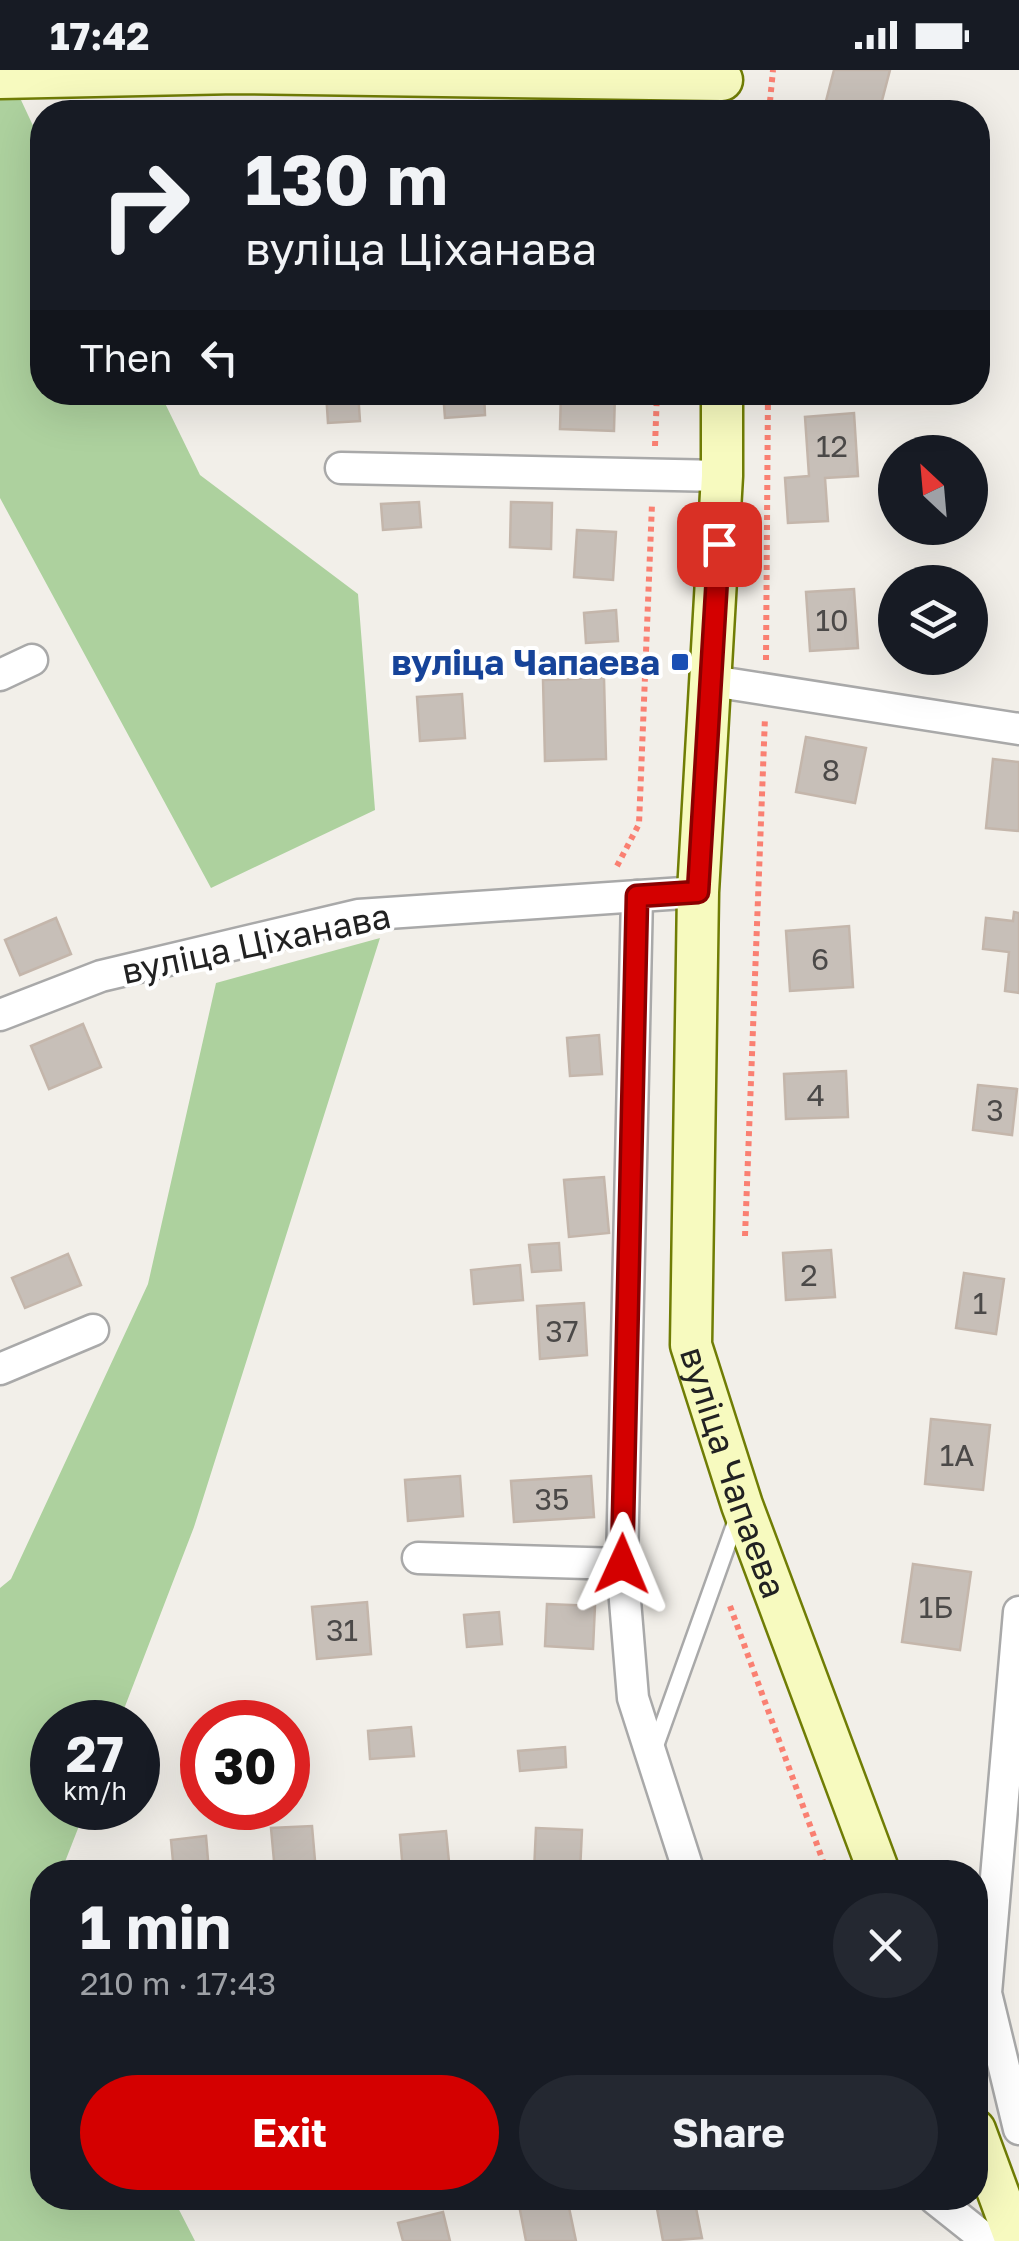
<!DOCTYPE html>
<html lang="en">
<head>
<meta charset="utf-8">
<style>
	:root { --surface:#171b24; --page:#242831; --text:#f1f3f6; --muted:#9ea1a6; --accent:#d40000 }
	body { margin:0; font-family:"Golos Text",sans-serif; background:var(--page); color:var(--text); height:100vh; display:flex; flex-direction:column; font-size:38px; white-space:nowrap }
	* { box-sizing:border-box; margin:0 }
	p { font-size:32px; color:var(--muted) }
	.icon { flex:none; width:55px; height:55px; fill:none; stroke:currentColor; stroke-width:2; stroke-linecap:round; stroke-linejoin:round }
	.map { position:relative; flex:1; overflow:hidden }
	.drawer { position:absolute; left:30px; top:1790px; width:958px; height:350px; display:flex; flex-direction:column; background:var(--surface); border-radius:40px; box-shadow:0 10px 40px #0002 }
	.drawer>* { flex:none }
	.banner { position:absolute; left:30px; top:30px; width:960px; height:305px; border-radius:40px; box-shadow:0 10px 40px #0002; background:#171b24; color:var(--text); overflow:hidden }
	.needle { width:65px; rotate:334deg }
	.fabs { position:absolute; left:878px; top:365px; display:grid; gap:20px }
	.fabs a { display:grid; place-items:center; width:110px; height:110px; border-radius:50%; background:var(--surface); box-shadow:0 10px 40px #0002; font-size:50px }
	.speed { position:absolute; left:30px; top:1630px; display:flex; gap:20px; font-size:50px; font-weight:700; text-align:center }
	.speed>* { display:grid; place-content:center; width:130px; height:130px; border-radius:50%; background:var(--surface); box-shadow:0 10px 40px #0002; line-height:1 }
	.speed small { font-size:25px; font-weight:400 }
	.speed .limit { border:15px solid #d22; background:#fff; color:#111 }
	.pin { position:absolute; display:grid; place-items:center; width:85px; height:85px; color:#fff; margin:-42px; border-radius:20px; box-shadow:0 5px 15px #0006 }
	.me { position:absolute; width:110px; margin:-55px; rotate:1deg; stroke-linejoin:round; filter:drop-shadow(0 0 8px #0008) }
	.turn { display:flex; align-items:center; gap:35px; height:210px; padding:0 50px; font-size:45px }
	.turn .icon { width:130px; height:130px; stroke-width:2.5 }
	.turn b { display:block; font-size:70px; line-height:85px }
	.then { display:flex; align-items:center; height:95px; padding:0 50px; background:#0003; gap:20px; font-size:38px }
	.round { display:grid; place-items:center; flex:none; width:105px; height:105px; border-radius:52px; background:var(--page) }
	.summary { display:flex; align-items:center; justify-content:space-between; height:170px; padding:0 50px }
	h1 { font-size:60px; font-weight:700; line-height:75px }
	.primary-button { display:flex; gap:20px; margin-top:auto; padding:20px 50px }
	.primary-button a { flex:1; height:115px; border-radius:60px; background:var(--accent); color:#fff; font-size:40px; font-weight:700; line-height:115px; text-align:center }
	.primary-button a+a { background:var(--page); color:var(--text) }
	.status { display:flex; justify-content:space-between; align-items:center; height:70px; padding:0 50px; background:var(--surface); direction:ltr }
	.status svg { height:28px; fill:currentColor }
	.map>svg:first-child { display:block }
	.forest { fill:#add19e }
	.building { fill:#c7bfb8; stroke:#c4b6ab; stroke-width:2.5 }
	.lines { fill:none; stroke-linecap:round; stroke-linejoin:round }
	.lane-casing { stroke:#a9a9a9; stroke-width:20 }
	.street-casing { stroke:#a9a9a9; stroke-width:35 }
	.secondary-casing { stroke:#707d05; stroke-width:45 }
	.path { stroke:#fa8072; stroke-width:6; stroke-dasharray:5 5; stroke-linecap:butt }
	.lane { stroke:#fff; stroke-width:15 }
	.street { stroke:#fff; stroke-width:30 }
	.secondary { stroke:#f7fabf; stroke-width:40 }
	.route-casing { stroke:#8a0000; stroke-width:25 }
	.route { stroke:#d40000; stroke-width:18 }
	.transit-dot { fill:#1a4fb4; stroke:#fff; stroke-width:4 }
	.labels { text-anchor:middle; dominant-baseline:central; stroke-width:8; stroke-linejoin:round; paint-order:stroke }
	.number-label { font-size:30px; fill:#4b4948 }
	.transit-label { font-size:35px; font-weight:bold; fill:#164399; stroke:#fff; text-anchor:end }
	.street-label { font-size:35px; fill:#222; stroke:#fff }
</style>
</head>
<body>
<div class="status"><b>17:42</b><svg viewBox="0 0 49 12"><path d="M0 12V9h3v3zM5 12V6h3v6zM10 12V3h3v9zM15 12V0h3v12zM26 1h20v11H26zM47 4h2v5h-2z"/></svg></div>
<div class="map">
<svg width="1019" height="2171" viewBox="0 0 1019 2171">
	<rect width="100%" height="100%" fill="#f2efe9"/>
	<g class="forest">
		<path d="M 0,0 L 7,0 L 42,75 L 42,322 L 160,323 L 200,405 L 358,524 L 375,740 L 211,818 L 0,428 Z"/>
		<path d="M 380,868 L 194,1457 L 119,1652 L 52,1652 L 52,1738 L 86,1738 L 61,1802 L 42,1802 L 42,2128 L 173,2128 L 195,2171 L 0,2171 L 0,1518 L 11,1509 L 148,1214 L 216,913 Z"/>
	</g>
	<g class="building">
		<path d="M 834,0 L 890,0 L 879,42 L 826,31 Z"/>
		<path d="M 326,322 L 358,322 L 360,351 L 328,353 Z"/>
		<path d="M 443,322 L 484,322 L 485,345 L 445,348 Z"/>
		<path d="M 561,322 L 615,322 L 614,361 L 560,359 Z"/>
		<path d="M 854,343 L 858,406 L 825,408 L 828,451 L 788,453 L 785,408 L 809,406 L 805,347 Z"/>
		<path d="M 419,432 L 421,457 L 383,460 L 381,434 Z"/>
		<path d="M 511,432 L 552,433 L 551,479 L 510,477 Z"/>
		<path d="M 577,460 L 616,462 L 613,510 L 574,507 Z"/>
		<path d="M 854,519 L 858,578 L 810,581 L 806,522 Z"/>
		<path d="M 616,540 L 618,571 L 586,573 L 584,543 Z"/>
		<path d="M 604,608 L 606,689 L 545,691 L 543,610 Z"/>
		<path d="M 462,624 L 465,668 L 420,671 L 417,627 Z"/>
		<path d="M 806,667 L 866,678 L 855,733 L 796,722 Z"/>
		<path d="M 993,689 L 1019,692 L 1019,761 L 986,758 Z"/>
		<path d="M 1014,842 L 1019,843 L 1019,923 L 1005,921 L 1009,882 L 983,879 L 986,848 L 1013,851 Z"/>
		<path d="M 56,848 L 71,884 L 20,905 L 5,870 Z"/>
		<path d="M 849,856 L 853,917 L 790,921 L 786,861 Z"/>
		<path d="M 83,954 L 101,997 L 49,1019 L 31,976 Z"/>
		<path d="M 599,965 L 602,1004 L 570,1006 L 567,968 Z"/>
		<path d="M 846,1001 L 848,1047 L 786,1049 L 784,1004 Z"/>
		<path d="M 978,1015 L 1017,1019 L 1012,1065 L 973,1060 Z"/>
		<path d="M 604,1107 L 609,1163 L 569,1167 L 564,1110 Z"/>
		<path d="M 559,1173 L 561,1200 L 532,1202 L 529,1175 Z"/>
		<path d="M 831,1180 L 835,1227 L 786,1230 L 783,1183 Z"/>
		<path d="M 68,1184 L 81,1215 L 25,1238 L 12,1208 Z"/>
		<path d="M 520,1195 L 523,1230 L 474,1234 L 471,1200 Z"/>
		<path d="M 964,1203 L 1004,1209 L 996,1264 L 956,1258 Z"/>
		<path d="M 584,1233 L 587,1285 L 540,1289 L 537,1236 Z"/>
		<path d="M 931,1349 L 990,1355 L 983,1420 L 925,1414 Z"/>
		<path d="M 460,1406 L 463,1446 L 408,1451 L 405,1410 Z"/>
		<path d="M 591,1406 L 594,1447 L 514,1452 L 511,1411 Z"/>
		<path d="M 913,1494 L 971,1502 L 960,1580 L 902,1572 Z"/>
		<path d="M 367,1532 L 371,1584 L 317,1589 L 312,1537 Z"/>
		<path d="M 547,1534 L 595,1536 L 593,1579 L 545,1576 Z"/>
		<path d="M 499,1542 L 502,1574 L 467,1577 L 464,1545 Z"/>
		<path d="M 411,1657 L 414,1686 L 370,1689 L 368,1661 Z"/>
		<path d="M 565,1677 L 566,1697 L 520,1701 L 518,1681 Z"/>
		<path d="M 312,1756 L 316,1802 L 275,1802 L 271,1758 Z"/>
		<path d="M 536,1758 L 582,1760 L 580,1802 L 534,1802 Z"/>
		<path d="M 446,1761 L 450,1802 L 403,1802 L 400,1765 Z"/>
		<path d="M 206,1766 L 209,1802 L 174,1802 L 171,1770 Z"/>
		<path d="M 556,2128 L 567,2128 L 576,2171 L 526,2171 L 519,2135 Z"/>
		<path d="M 655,2128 L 694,2128 L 702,2168 L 663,2171 Z"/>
		<path d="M 443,2142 L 450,2171 L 403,2171 L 398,2153 Z"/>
	</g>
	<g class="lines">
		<g class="lane-casing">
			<path id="lane" d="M 654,1680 L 737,1448"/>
		</g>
		<g class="street-casing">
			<g id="street">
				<path d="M 341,398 L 722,406"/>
				<path d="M 0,605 L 32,590"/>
				<path d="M 712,611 L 1019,659"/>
				<path d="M 637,826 L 622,1494 L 633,1628 L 689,1802"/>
				<path d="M 0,945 L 101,906 L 358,845 L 698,822"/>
				<path d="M 0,1299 L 93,1260"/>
				<path d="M 418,1488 L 622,1494"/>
				<path d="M 1019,1542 L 986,1923 L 1019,2059"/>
				<path d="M 934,2128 L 988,2171"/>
			</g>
		</g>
		<g class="secondary-casing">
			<g id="secondary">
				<path d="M 0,8 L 237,3 L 722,10"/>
				<path id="s1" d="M 722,322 L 722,406 L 698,822 L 691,1275 L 742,1435 L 879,1802"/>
				<path d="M 975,2060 L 1016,2171"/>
			</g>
		</g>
		<g class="path">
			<path d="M 769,42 L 773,0"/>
			<path d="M 655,376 L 657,322"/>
			<path d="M 766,590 L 768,322"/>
			<path d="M 617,796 L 639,754 L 652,434"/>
			<path d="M 745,1166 L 765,647"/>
			<path d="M 730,1536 L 827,1802"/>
		</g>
		<use href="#lane" class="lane"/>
		<use href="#street" class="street"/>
		<use href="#secondary" class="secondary"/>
	</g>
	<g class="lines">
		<g class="route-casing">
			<path id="route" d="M 622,1494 L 637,826 L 698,822 L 719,474"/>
		</g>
		<use href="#route" class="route"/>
	</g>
	<rect class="transit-dot" x="670" y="582" width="20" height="20" rx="5"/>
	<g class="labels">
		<g class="number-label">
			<text x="832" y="376">12</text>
			<text x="832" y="550">10</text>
			<text x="831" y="700">8</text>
			<text x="820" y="889">6</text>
			<text x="816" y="1025">4</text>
			<text x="995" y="1040">3</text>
			<text x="809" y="1205">2</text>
			<text x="980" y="1233">1</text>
			<text x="562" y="1261">37</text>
			<text x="957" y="1385">1А</text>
			<text x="552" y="1429">35</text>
			<text x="936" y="1537">1Б</text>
			<text x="342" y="1560">31</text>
		</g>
		<g class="transit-label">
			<text x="660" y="592">вуліца Чапаева</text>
		</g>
		<g class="street-label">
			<text transform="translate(256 873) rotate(-12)">вуліца Ціханава</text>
			<text stroke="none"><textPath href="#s1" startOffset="1088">вуліца Чапаева</textPath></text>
		</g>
	</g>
</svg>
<div class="fabs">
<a><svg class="needle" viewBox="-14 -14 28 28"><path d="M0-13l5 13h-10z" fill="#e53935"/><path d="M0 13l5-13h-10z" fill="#9ea1a6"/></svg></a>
<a><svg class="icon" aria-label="layers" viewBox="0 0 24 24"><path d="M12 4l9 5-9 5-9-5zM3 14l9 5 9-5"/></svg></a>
</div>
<div class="speed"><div>27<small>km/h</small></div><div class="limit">30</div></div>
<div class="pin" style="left:719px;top:474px;background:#d93025"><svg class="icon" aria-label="arrive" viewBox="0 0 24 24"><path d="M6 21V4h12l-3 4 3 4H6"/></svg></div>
<svg class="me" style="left:622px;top:1494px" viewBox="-20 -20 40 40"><path d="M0-17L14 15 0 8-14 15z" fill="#d40000" stroke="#fff" stroke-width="4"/></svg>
<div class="banner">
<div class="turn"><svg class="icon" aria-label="right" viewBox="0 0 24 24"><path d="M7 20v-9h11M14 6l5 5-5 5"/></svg><div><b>130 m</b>вуліца Ціханава</div></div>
<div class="then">Then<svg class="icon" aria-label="left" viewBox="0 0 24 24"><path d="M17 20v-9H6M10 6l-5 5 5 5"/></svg></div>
</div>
<section class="drawer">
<div class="summary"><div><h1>1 min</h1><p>210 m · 17:43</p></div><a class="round"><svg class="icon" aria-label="close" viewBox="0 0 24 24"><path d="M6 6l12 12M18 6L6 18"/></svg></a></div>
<div class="primary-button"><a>Exit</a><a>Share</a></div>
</section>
</div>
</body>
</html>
